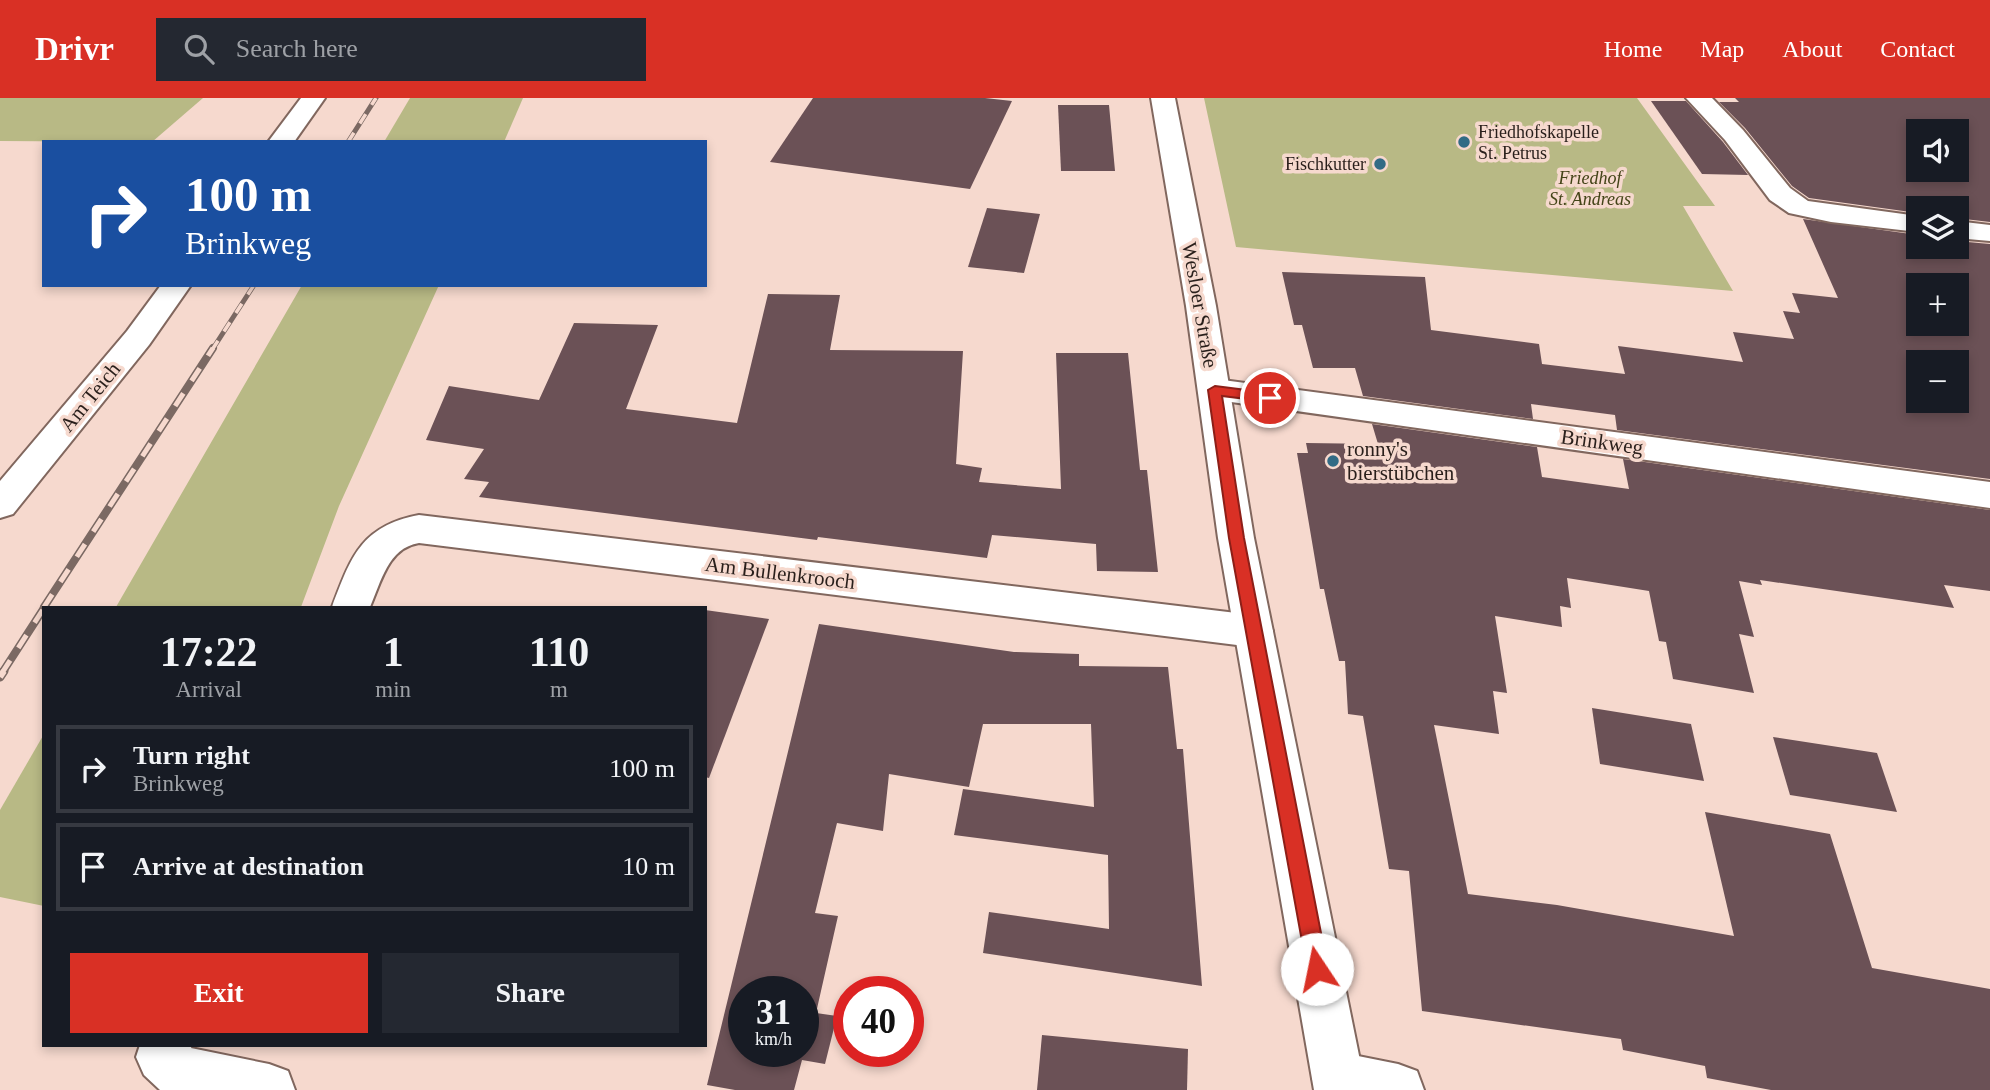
<!DOCTYPE html>
<html lang="en">
<head>
<meta charset="utf-8">
<style>
	:root { --surface:#171b24; --page:#242831; --text:#f1f3f6; --muted:#9ea1a6; --line:#363941; --accent:#d93025 }
	body { margin:0; font-family:Georgia,serif; background:var(--page); color:var(--text); height:100vh; display:flex; flex-direction:column; font-size:26px; white-space:nowrap }
	* { box-sizing:border-box; margin:0 }
	p { font-size:23px; color:var(--muted) }
	.icon { flex:none; width:38px; height:38px; fill:none; stroke:currentColor; stroke-width:2; stroke-linecap:round; stroke-linejoin:round }
	.map { position:relative; flex:1; overflow:hidden }
	.side { position:absolute; left:42px; top:508px; width:665px; height:441px; display:flex; flex-direction:column; background:var(--surface); border-radius:0px; box-shadow:0 4px 10px #0003 }
	.side>* { flex:none }
	.top-card { position:absolute; left:42px; top:42px; width:665px; height:147px; border-radius:0px; box-shadow:0 4px 10px #0003; background:#1a4fa0; color:#fff; overflow:hidden }
	.tools { position:absolute; left:1906px; top:21px; display:grid; gap:14px }
	.tools a { display:grid; place-items:center; width:63px; height:63px; border-radius:0px; background:var(--surface); box-shadow:0 4px 10px #0003; font-size:35px }
	.speed { position:absolute; left:728px; top:878px; display:flex; gap:14px; font-size:35px; font-weight:700; text-align:center }
	.speed>* { display:grid; place-content:center; width:91px; height:91px; border-radius:50%; background:var(--surface); box-shadow:0 4px 10px #0003; line-height:1 }
	.speed small { font-size:18px; font-weight:400 }
	.speed .limit { border:10px solid #d22; background:#fff; color:#111 }
	.pin { position:absolute; display:grid; place-items:center; width:60px; height:60px; color:#fff; margin:-30px; border:4px solid #fff; border-radius:50%; box-shadow:0 2px 7px #0007 }
	.me { position:absolute; width:77px; margin:-38px; rotate:349deg; stroke-linejoin:round; filter:drop-shadow(0 0 5px #0008) }
	.turn { display:flex; align-items:center; gap:24px; height:147px; padding:0 28px; font-size:32px }
	.turn .icon { width:91px; height:91px; stroke-width:2.5 }
	.turn b { display:block; font-size:49px; line-height:60px }
	.eta { display:flex; justify-content:space-evenly; align-items:center; height:119px; text-align:center }
	.eta b { font-size:42px; font-weight:700; line-height:49px }
	.primary-button { display:flex; gap:14px; margin-top:auto; padding:14px 28px }
	.primary-button a { flex:1; height:80px; border-radius:0px; background:var(--accent); color:#fff; font-size:28px; font-weight:700; line-height:80px; text-align:center }
	.primary-button a+a { background:var(--page); color:var(--text) }
	ul { padding:0; list-style:none }
	li { display:flex; align-items:center; gap:21px; height:88px; margin:0 14px 10px; padding:0 14px; border:4px solid var(--line); border-radius:0px }
	li div { flex:1 }
	li b { display:block; font-size:26px }
	li em { font-style:normal }
	header { display:flex; align-items:center; gap:42px; box-sizing:border-box; height:98px; padding:0 35px; background:var(--accent); color:#fff }
	header strong { font-size:33px }
	nav { display:flex; gap:38px; margin-inline-start:auto; font-size:24px }
	.search { width:490px; height:63px; background:var(--page); display:flex; align-items:center; gap:18px; box-sizing:border-box; padding:0 24px; border-radius:0px; color:var(--muted); font-size:26px }
	.map>svg:first-child { display:block }
	.green { fill:#b8b985 }
	.building { fill:#6b5156; fill-rule:evenodd }
	.lines { fill:none; stroke-linecap:round; stroke-linejoin:round }
	.minor-casing { stroke:#81675e; stroke-width:4 }
	.tertiary-casing { stroke:#81675e; stroke-width:4 }
	.minor { fill:#fff; fill-rule:evenodd }
	.tertiary { fill:#fff; fill-rule:evenodd }
	.rail-far2-casing { stroke:#7b6963; stroke-width:5 }
	.rail-far1-casing { stroke:#7b6963; stroke-width:8 }
	.rail-casing { stroke:#7b6963; stroke-width:9 }
	.rail-far2 { stroke:#f6d9ce; stroke-width:3.5; stroke-dasharray:11; stroke-linecap:butt }
	.rail-far1 { stroke:#f6d9ce; stroke-width:5; stroke-dasharray:15; stroke-linecap:butt }
	.rail { stroke:#f6d9ce; stroke-width:6; stroke-dasharray:19; stroke-linecap:butt }
	.route { fill:#d93025; stroke:#8d1f18; stroke-width:2 }
	.poi-dot { fill:#326b85; stroke:#f6d9ce; stroke-width:2.5 }
	.labels { text-anchor:middle; dominant-baseline:central; stroke-width:7; stroke-linejoin:round; paint-order:stroke }
	.far-poi-label { font-size:18px; fill:#291f1b; stroke:#f6d9ce; text-anchor:start }
	.far-park-label { font-size:18px; font-style:italic; fill:#444418; stroke:#f6d9ce }
	.street-label { font-size:21px; fill:#291f1b; stroke:#f6d9ce }
	.poi-label { font-size:21px; fill:#291f1b; stroke:#f6d9ce; text-anchor:start }
</style>
</head>
<body>
<header>
<strong>Drivr</strong>
<div class="search"><svg class="icon" aria-label="search" viewBox="0 0 24 24"><circle cx="10" cy="10" r="6"/><path d="M15 15l6 6"/></svg>Search here</div>
<nav><a>Home</a><a>Map</a><a>About</a><a>Contact</a></nav>
</header>
<div class="map">
<svg width="1990" height="992" viewBox="0 0 1990 992">
	<rect width="100%" height="100%" fill="#f6d9ce"/>
	<g class="green">
		<path d="M 0,0 L 203,0 L 152,44 L 0,43 Z"/>
		<path d="M 410,0 L 523,0 L 504,44 L 384,44 Z"/>
		<path d="M 1204,0 L 1637,0 L 1715,108 L 1683,108 L 1733,193 L 1236,149 Z"/>
		<path d="M 302,187 L 439,187 L 339,408 L 301,509 L 116,509 Z"/>
		<path d="M 44,636 L 44,808 L 0,799 L 0,712 Z"/>
	</g>
	<g class="building">
		<path d="M 813,0 L 985,0 L 1012,3 L 970,91 L 770,64 Z"/>
		<path d="M 1735,0 L 1990,0 L 1990,124 L 1956,120 L 1956,110 L 1918,110 L 1918,115 L 1809,100 L 1792,88 L 1745,30 L 1719,4 L 1739,4 ZM 1918,33 L 1956,33 L 1956,72 L 1918,72 Z"/>
		<path d="M 1651,3 L 1686,3 L 1723,44 L 1748,77 L 1702,76 Z"/>
		<path d="M 1058,7 L 1109,7 L 1115,73 L 1061,73 Z"/>
		<path d="M 987,110 L 1040,116 L 1024,175 L 968,169 Z"/>
		<path d="M 1803,121 L 1918,137 L 1918,149 L 1956,149 L 1956,143 L 1990,146 L 1990,381 L 1617,332 L 1615,317 L 1531,306 L 1533,321 L 1363,298 L 1355,270 L 1313,270 L 1302,227 L 1294,227 L 1282,174 L 1425,179 L 1431,232 L 1539,246 L 1542,266 L 1625,276 L 1618,248 L 1743,264 L 1733,234 L 1794,241 L 1783,213 L 1800,215 L 1792,195 L 1838,200 ZM 1918,187 L 1956,187 L 1956,226 L 1918,226 ZM 1918,264 L 1956,264 L 1956,303 L 1918,303 Z"/>
		<path d="M 768,196 L 840,197 L 830,252 L 963,253 L 956,366 L 982,370 L 979,384 L 1061,391 L 1056,255 L 1128,255 L 1140,372 L 1147,372 L 1158,474 L 1097,473 L 1096,446 L 992,437 L 987,460 L 818,439 L 817,442 L 479,399 L 489,384 L 464,381 L 484,351 L 426,342 L 449,288 L 539,302 L 574,225 L 658,227 L 626,311 L 737,325 Z"/>
		<path d="M 1372,326 L 1537,349 L 1542,379 L 1629,391 L 1623,361 L 1990,412 L 1990,493 L 1944,487 L 1954,510 L 1760,482 L 1762,487 L 1739,483 L 1754,539 L 1739,536 L 1754,595 L 1673,581 L 1666,544 L 1659,543 L 1649,493 L 1567,480 L 1571,510 L 1560,508 L 1562,529 L 1495,518 L 1507,595 L 1493,593 L 1499,636 L 1434,627 L 1468,796 L 1557,807 L 1734,838 L 1705,714 L 1830,736 L 1872,870 L 1990,891 L 1990,992 L 1771,992 L 1707,980 L 1705,968 L 1623,952 L 1621,941 L 1422,913 L 1409,773 L 1389,771 L 1363,618 L 1348,616 L 1345,563 L 1339,563 L 1324,491 L 1320,491 L 1297,355 L 1308,355 L 1306,345 L 1378,346 Z"/>
		<path d="M 705,512 L 769,521 L 709,680 L 705,679 Z"/>
		<path d="M 819,526 L 1014,554 L 1079,556 L 1079,568 L 1168,569 L 1177,651 L 1183,651 L 1202,888 L 983,855 L 989,814 L 1109,831 L 1108,757 L 954,737 L 963,691 L 1094,709 L 1091,626 L 983,626 L 969,689 L 889,676 L 883,733 L 837,725 L 815,815 L 838,818 L 816,915 L 837,918 L 825,966 L 802,962 L 794,992 L 735,992 L 707,987 ZM 744,894 L 803,894 L 803,954 L 744,954 Z"/>
		<path d="M 1592,610 L 1691,626 L 1704,683 L 1600,666 Z"/>
		<path d="M 1773,639 L 1877,655 L 1897,714 L 1790,697 Z"/>
		<path d="M 1042,937 L 1188,951 L 1187,992 L 1037,992 Z"/>
	</g>
	<g class="lines">
		<g class="minor-casing">
			<g id="minor">
				<path d="M 301,0 L 325,0 L 294,44 L 268,44 Z"/>
				<path d="M 1686,0 L 1712,0 L 1743,32 L 1790,90 L 1808,103 L 1918,118 L 1918,134 L 1831,124 L 1789,115 L 1770,102 L 1725,42 Z"/>
				<path d="M 1956,123 L 1990,127 L 1990,143 L 1956,140 Z"/>
				<path d="M 161,187 L 191,187 L 149,247 L 13,416 L 0,420 L 0,383 L 127,233 Z"/>
				<path d="M 1215,281 L 1990,384 L 1990,410 L 1203,300 L 1199,292 L 1203,284 Z"/>
				<path d="M 419,417 L 1253,517 L 1267,522 L 1273,533 L 1267,544 L 1253,549 L 419,445 C 388,450 381,484 370,509 L 332,509 C 351,459 361,428 419,417 Z"/>
				<path d="M 140,947 L 192,947 L 191,950 L 269,966 L 288,973 L 295,992 L 160,992 L 144,977 L 136,959 Z"/>
				<path d="M 1338,954 L 1398,966 L 1417,973 L 1424,992 L 1317,992 L 1312,980 L 1320,962 Z"/>
			</g>
		</g>
		<g class="tertiary-casing">
			<path id="tertiary" d="M 1151,0 L 1175,0 L 1216,208 L 1254,440 L 1366,992 L 1314,992 L 1218,440 L 1186,208 Z"/>
		</g>
		<use href="#minor" class="minor"/>
		<use href="#tertiary" class="tertiary"/>
		<g class="rail-far2-casing">
			<g id="rail-far2">
				<path d="M 348,44 L 376,0"/>
				<path d="M 212,252 L 254,187"/>
			</g>
		</g>
		<g class="rail-far1-casing">
			<g id="rail-far1">
				<path d="M 44,509 L 213,250"/>
				<path d="M 2,575 L 44,510"/>
			</g>
		</g>
		<g class="rail-casing">
			<path id="rail" d="M 0,579 L 4,573"/>
		</g>
		<use href="#rail-far2" class="rail-far2"/>
		<use href="#rail-far1" class="rail-far1"/>
		<use href="#rail" class="rail"/>
	</g>
	<path class="route" d="M 1215,288 L 1270,295 L 1277,300 L 1270,304 L 1222,298 L 1244,440 L 1328,871 L 1325,878 L 1317,881 L 1310,878 L 1307,871 L 1229,440 L 1208,292 Z"/>
	<g class="poi-dot">
		<circle cx="1464" cy="44" r="7"/>
		<circle cx="1380" cy="66" r="7"/>
		<circle cx="1333" cy="363" r="7"/>
	</g>
	<g class="labels">
		<g class="far-poi-label">
			<text x="1478" y="34">Friedhofskapelle<tspan x="1478" dy="21">St. Petrus</tspan></text>
			<text x="1366" y="66" text-anchor="end">Fischkutter</text>
		</g>
		<g class="far-park-label">
			<text x="1590" y="80">Friedhof<tspan x="1590" dy="21">St. Andreas</tspan></text>
		</g>
		<g class="street-label">
			<text transform="translate(1200 207) rotate(80)">Wesloer Straße</text>
			<text transform="translate(90 299) rotate(-51)">Am Teich</text>
			<text transform="translate(1602 344) rotate(8)">Brinkweg</text>
			<text transform="translate(780 475) rotate(7)">Am Bullenkrooch</text>
		</g>
		<g class="poi-label">
			<text x="1347" y="351">ronny's<tspan x="1347" dy="24">bierstübchen</tspan></text>
		</g>
	</g>
</svg>
<div class="tools">
<a><svg class="icon" aria-label="sound" viewBox="0 0 24 24"><path d="M4 9h4l5-4v14l-5-4H4zM17 9q2 3 0 6"/></svg></a>
<a><svg class="icon" aria-label="layers" viewBox="0 0 24 24"><path d="M12 4l9 5-9 5-9-5zM3 14l9 5 9-5"/></svg></a>
<a>+</a>
<a>−</a>
</div>
<div class="speed"><div>31<small>km/h</small></div><div class="limit">40</div></div>
<div class="pin" style="left:1270px;top:300px;background:#d93025"><svg class="icon" aria-label="arrive" viewBox="0 0 24 24"><path d="M6 21V4h12l-3 4 3 4H6"/></svg></div>
<svg class="me" style="left:1317px;top:871px" viewBox="-20 -20 40 40"><circle r="19" fill="#fff"/><path d="M0-13L10 11 0 6-10 11z" fill="#d93025"/></svg>
<div class="top-card">
<div class="turn"><svg class="icon" aria-label="right" viewBox="0 0 24 24"><path d="M7 20v-9h11M14 6l5 5-5 5"/></svg><div><b>100 m</b>Brinkweg</div></div>
</div>
<section class="side">
<div class="eta">
<div><b>17:22</b><p>Arrival</p></div>
<div><b>1</b><p>min</p></div>
<div><b>110</b><p>m</p></div>
</div>
<ul>
<li><svg class="icon" aria-label="right" viewBox="0 0 24 24"><path d="M7 20v-9h11M14 6l5 5-5 5"/></svg><div><b>Turn right</b><p>Brinkweg</p></div><em>100 m</em></li>
<li><svg class="icon" aria-label="arrive" viewBox="0 0 24 24"><path d="M6 21V4h12l-3 4 3 4H6"/></svg><div><b>Arrive at destination</b></div><em>10 m</em></li>
</ul>
<div class="primary-button"><a>Exit</a><a>Share</a></div>
</section>
</div>
</body>
</html>
